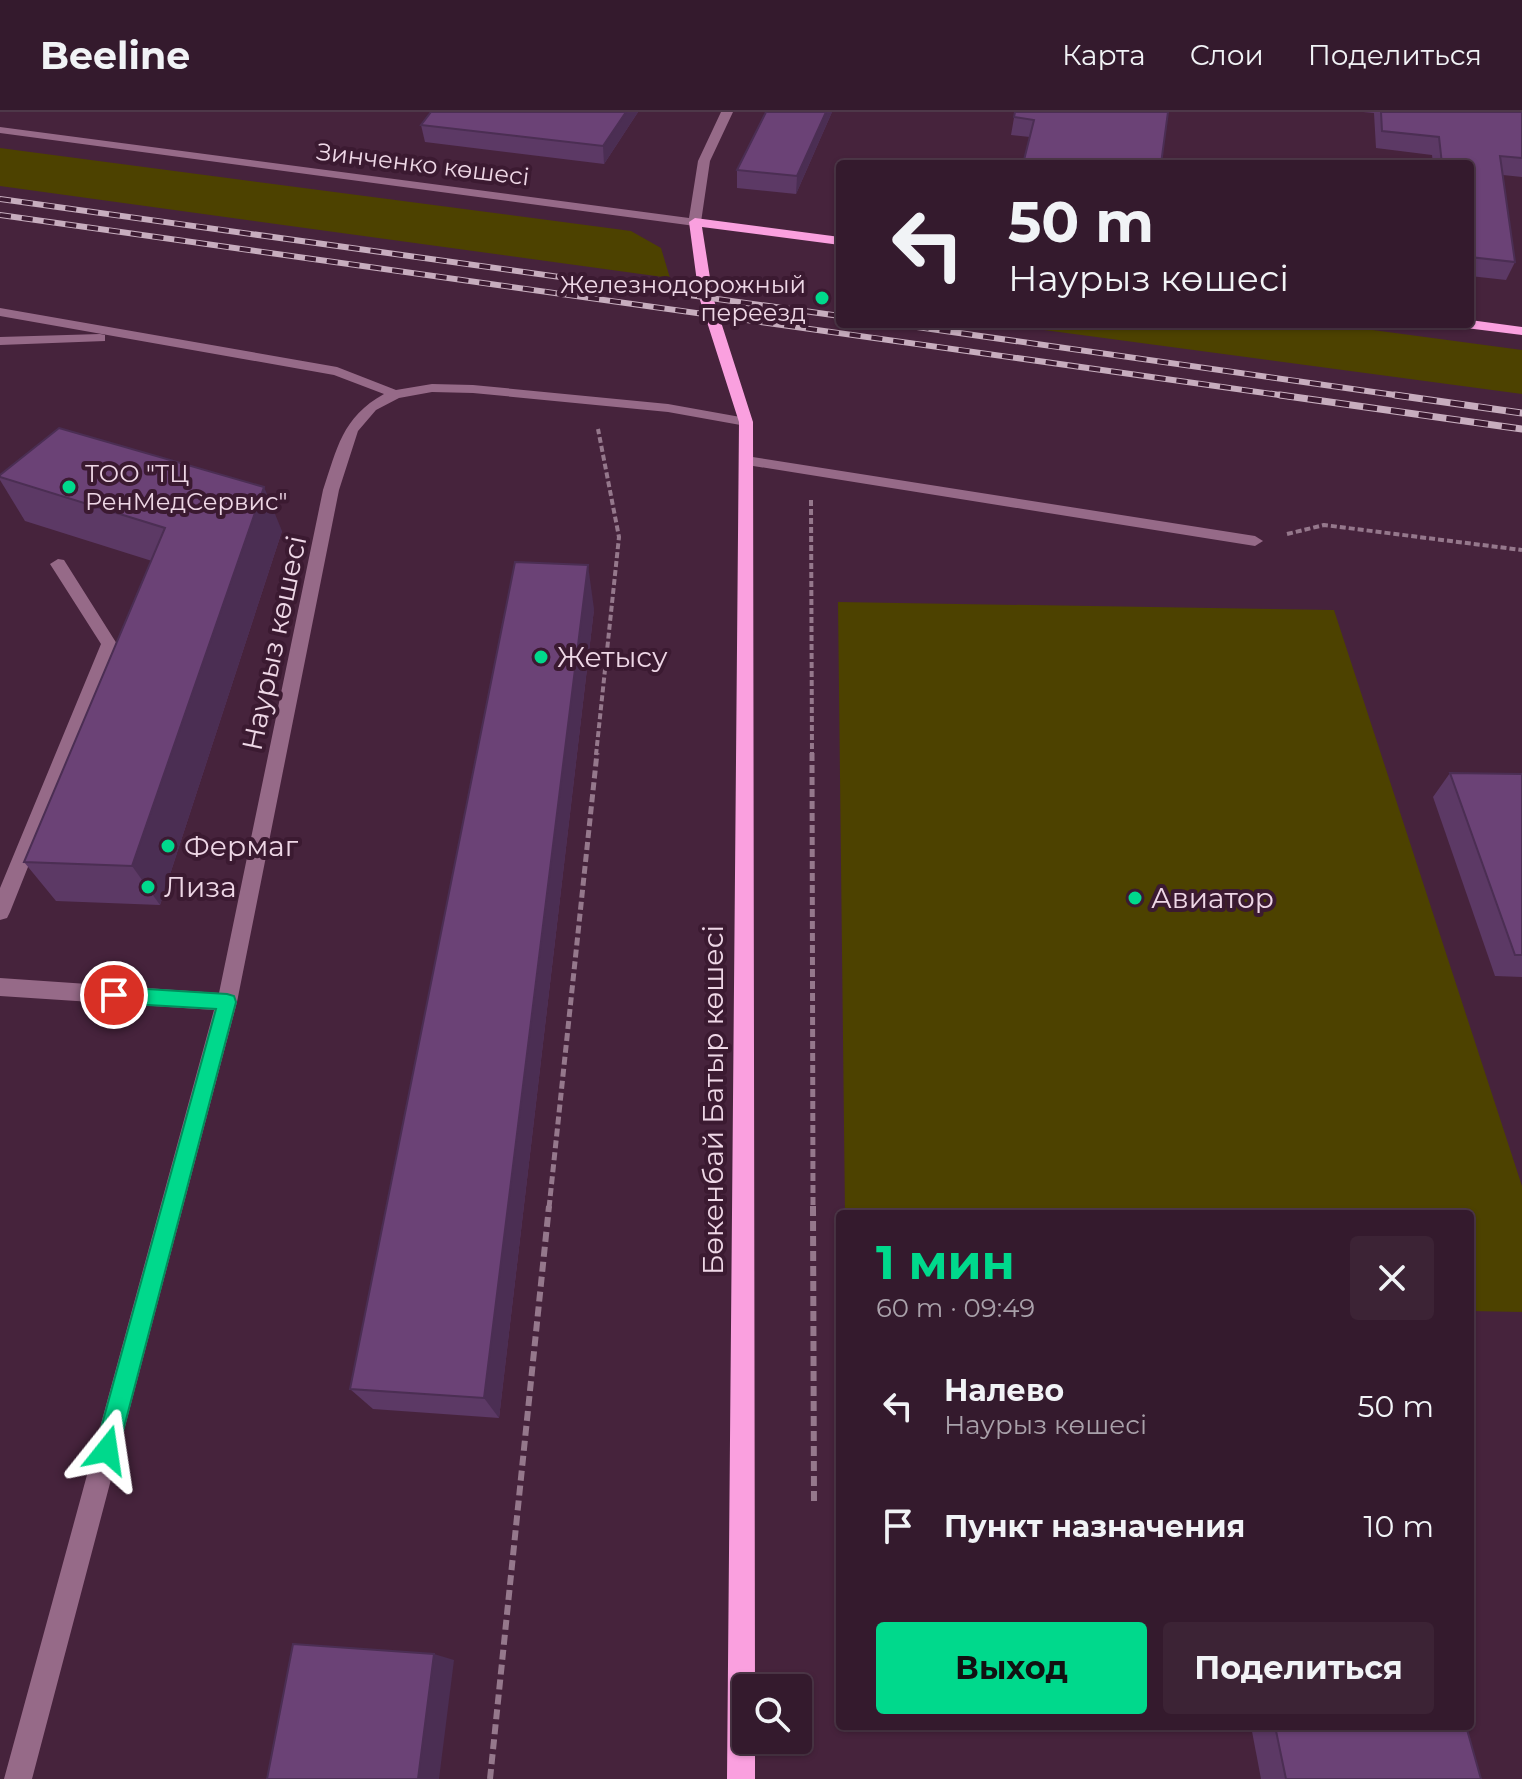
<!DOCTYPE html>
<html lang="ru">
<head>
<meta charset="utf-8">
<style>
	:root { --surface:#341a2d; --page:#3c2335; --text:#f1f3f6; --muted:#a9a1aa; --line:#4e3849; --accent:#00d98c }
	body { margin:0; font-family:Montserrat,sans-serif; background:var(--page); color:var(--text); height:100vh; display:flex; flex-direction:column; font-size:30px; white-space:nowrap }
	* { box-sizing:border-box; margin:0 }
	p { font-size:26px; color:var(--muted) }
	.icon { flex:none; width:44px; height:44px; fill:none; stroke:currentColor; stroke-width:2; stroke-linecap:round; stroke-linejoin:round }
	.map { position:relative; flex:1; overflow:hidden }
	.panel { position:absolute; left:836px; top:1098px; width:638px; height:520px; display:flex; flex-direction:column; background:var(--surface); border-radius:8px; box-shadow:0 2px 6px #0004,0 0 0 2px var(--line) }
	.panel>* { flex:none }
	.guide { position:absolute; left:836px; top:48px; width:638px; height:168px; border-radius:8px; box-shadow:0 2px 6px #0004,0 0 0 2px var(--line); background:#341a2d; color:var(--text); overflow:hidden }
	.tools { position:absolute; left:732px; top:1562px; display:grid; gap:16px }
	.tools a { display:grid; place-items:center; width:80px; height:80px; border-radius:8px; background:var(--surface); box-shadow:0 2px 6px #0004,0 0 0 2px var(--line); font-size:40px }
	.pin { position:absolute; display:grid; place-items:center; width:68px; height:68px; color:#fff; margin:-34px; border:4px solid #fff; border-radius:50%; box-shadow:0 2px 8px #0007 }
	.me { position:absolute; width:88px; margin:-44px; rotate:15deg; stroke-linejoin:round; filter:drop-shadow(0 0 6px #0008) }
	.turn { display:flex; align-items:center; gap:28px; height:168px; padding:0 40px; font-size:36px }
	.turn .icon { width:104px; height:104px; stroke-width:2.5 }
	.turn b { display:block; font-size:56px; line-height:68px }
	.round { display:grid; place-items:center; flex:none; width:84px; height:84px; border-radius:8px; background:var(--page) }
	.summary { display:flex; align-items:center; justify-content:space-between; height:136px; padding:0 40px }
	h1 { font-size:48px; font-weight:700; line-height:60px; color:var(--accent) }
	.action { display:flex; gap:16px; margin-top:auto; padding:16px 40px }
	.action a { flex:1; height:92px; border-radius:8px; background:var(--accent); color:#111; font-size:32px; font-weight:700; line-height:92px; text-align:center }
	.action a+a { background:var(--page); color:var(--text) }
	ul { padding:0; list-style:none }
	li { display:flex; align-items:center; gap:24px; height:120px; padding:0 40px }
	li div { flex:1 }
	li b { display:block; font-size:30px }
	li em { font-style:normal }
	header { display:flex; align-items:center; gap:48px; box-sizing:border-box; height:112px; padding:0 40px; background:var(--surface); border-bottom:2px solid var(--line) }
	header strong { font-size:38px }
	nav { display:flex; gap:44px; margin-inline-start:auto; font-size:28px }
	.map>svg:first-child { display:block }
	.green { fill:#4d4200 }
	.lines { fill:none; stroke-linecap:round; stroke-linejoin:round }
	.path-far2 { stroke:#95788c; stroke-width:4; stroke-dasharray:6 3; stroke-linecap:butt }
	.path-far1 { stroke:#95788c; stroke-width:5; stroke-dasharray:8 4; stroke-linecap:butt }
	.path { stroke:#95788c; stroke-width:6; stroke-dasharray:10 5; stroke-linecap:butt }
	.minor { fill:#966a88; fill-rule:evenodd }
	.major { fill:#faa0df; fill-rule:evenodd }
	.rail-far1-casing { stroke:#c7adbe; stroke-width:6 }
	.rail-casing { stroke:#c7adbe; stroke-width:7 }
	.rail-far1 { stroke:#3b1a31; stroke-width:4; stroke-dasharray:11; stroke-linecap:butt }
	.rail { stroke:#3b1a31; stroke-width:5; stroke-dasharray:14; stroke-linecap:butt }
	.wall { fill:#5c3965 }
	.shaded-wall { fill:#4b2e53 }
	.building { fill:#6b4276; stroke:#4b2e53; stroke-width:2 }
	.route { fill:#00d98c; stroke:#008d5b; stroke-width:2 }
	.poi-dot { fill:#00d98c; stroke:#3b1a31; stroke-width:3 }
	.labels { text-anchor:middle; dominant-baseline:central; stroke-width:8; stroke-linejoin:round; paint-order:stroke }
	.far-street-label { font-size:24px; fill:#eed7e6; stroke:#3b1a31 }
	.far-poi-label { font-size:24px; fill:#eed7e6; stroke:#3b1a31; text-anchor:end }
	.street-label { font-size:28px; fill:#eed7e6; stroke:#3b1a31 }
	.poi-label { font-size:28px; fill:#eed7e6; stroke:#3b1a31; text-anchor:start }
</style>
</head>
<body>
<header>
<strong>Beeline</strong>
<nav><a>Карта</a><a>Слои</a><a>Поделиться</a></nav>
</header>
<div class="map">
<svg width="1522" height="1667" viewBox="0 0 1522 1667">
	<rect width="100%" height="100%" fill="#46233c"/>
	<g class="green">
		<path d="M 0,36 L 631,119 L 661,136 L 670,166 L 0,74 Z"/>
		<path d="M 1000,212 L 1328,212 L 1522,238 L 1522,282 Z"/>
		<path d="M 838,490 L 1334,498 L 1522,1074 L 1522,1200 L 1470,1199 L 1470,1102 L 845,1102 Z"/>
	</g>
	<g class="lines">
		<g class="path-far2">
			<path d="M 811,388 L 812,643"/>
			<path d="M 1287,422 L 1324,413 L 1522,438"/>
			<path d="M 596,643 L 619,425 L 598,317"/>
		</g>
		<g class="path-far1">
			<path d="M 812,641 L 813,1096"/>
			<path d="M 549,1096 L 597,641"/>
		</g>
		<g class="path">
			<path d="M 813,1094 L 814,1391"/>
			<path d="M 490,1667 L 549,1094"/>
		</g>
		<g class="minor">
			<path d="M 721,0 L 733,0 L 710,49 L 701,110 L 695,114 L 0,21 L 0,15 L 689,106 L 698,49 Z"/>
			<path d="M 0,196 L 337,255 L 396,278 L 432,272 L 473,273 L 668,292 L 746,306 L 753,310 L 746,314 L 668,300 L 473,281 L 432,280 L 399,286 L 376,298 L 358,319 L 339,378 L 237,890 L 32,1667 L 4,1667 L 214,898 L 0,884 L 0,866 L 219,881 L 323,378 C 337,337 342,305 384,282 L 334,263 L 0,204 Z"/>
			<path d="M 100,222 L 105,223 L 105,229 L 0,233 L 0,225 Z"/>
			<path d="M 746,344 L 1255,424 L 1263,429 L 1255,434 L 741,352 L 739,349 Z"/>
			<path d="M 58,447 L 64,448 L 117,532 L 10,800 L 7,806 L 0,808 L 0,776 L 101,532 L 50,452 Z"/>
		</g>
		<g class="major">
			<path d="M 695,106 L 840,125 L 840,133 L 702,115 L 713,185 L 753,310 L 755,1576 L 746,1576 L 746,1628 L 755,1628 L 755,1667 L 727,1667 L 739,310 L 699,185 L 689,110 Z"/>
			<path d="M 1470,208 L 1522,215 L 1522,223 L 1466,216 L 1459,212 L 1470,212 Z"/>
		</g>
		<g class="rail-far1-casing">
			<g id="rail-far1">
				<path d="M 0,87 L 840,204"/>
				<path d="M 0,103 L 1294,285"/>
				<path d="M 896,212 L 1409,285"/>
			</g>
		</g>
		<g class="rail-casing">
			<g id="rail">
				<path d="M 1280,283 L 1522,317"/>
				<path d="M 1395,283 L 1522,301"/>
			</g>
		</g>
		<use href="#rail-far1" class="rail-far1"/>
		<use href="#rail" class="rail"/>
	</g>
	<g class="wall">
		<path d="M 638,0 L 604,52 L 425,30 L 421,13 Z"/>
		<path d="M 832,0 L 796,82 L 737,76 L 737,58 Z"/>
		<path d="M 1015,0 L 1161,52 L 1023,52 L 1030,25 L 1011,23 Z"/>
		<path d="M 1363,0 L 1522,0 L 1522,65 L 1503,63 L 1515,150 L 1506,168 L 1470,164 L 1470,52 L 1433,52 L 1432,43 L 1376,36 L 1374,1 Z"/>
		<path d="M 0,363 L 282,419 L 160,793 L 56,789 L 24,750 L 152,449 L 25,409 L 0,368 Z"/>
		<path d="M 594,497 L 499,1306 L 373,1297 L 350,1277 Z"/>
		<path d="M 1450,661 L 1522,662 L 1522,865 L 1495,864 L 1433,685 Z"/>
		<path d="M 1251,1614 L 1466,1614 L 1481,1667 L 1261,1667 Z"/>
	</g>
	<g class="shaded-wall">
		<path d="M 626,0 L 638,0 L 604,52 L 603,34 Z"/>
		<path d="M 826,0 L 832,0 L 796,82 L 797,64 Z"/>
		<path d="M 264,375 L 282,419 L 160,793 L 132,754 Z"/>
		<path d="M 588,453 L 594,497 L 499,1306 L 484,1286 Z"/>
		<path d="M 434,1542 L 454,1548 L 439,1667 L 418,1667 Z"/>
	</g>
	<g class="building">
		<path d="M 431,0 L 626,0 L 603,34 L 421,13 Z"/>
		<path d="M 766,0 L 826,0 L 797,64 L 737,58 Z"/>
		<path d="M 1015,0 L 1168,0 L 1161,52 L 1039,52 L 1040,50 L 1024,48 L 1034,8 L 1014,5 Z"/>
		<path d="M 1381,0 L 1522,0 L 1522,46 L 1500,44 L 1515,150 L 1470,145 L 1470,52 L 1442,52 L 1439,25 L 1382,19 Z"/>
		<path d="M 59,316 L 264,375 L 132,754 L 24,750 L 165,416 L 0,365 L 0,363 Z"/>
		<path d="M 515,450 L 588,453 L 484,1286 L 350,1277 Z"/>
		<path d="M 1450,661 L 1522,662 L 1522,843 L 1515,843 Z"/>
		<path d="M 293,1532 L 434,1542 L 418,1667 L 267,1667 Z"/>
		<path d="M 1275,1614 L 1466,1614 L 1481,1667 L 1286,1667 Z"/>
	</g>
	<path class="route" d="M 114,875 L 227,882 L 234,884 L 236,890 L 118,1338 L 115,1346 L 107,1350 L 98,1346 L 95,1338 L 216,897 L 114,891 L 107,888 L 104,883 L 107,877 Z"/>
	<g class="poi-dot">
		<circle cx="822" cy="186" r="8"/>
		<circle cx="69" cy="375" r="8"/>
		<circle cx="541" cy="545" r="8"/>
		<circle cx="168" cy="734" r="8"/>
		<circle cx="148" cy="775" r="8"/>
		<circle cx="1135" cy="786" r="8"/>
	</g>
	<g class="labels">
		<g class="far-street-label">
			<text transform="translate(423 52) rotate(7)">Зинченко көшесі</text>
		</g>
		<g class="far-poi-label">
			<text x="806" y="172">Железнодорожный<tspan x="806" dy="28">переезд</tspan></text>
			<text x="85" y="361" text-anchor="start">ТОО "ТЦ<tspan x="85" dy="28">РенМедСервис"</tspan></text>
		</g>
		<g class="street-label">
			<text transform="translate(274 531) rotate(-78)">Наурыз көшесі</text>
			<text transform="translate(713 988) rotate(-90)">Бөкенбай Батыр көшесі</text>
		</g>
		<g class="poi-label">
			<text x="557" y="545">Жетысу</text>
			<text x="184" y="734">Фермаг</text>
			<text x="164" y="775">Лиза</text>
			<text x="1151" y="786">Авиатор</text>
		</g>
	</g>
</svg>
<div class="tools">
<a><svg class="icon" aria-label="search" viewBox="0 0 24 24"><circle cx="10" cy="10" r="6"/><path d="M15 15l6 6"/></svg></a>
</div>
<div class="pin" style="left:114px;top:883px;background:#d93025"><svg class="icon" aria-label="arrive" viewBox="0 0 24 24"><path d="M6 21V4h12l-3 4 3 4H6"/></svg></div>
<svg class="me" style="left:107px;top:1338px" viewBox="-20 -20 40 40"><path d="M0-17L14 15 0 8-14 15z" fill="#00d98c" stroke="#fff" stroke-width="4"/></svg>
<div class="guide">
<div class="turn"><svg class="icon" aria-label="left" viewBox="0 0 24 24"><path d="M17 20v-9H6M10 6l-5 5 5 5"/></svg><div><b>50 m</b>Наурыз көшесі</div></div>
</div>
<section class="panel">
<div class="summary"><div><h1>1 мин</h1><p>60 m · 09:49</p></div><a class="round"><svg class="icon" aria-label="close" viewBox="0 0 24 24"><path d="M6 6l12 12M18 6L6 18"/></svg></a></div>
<ul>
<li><svg class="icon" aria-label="left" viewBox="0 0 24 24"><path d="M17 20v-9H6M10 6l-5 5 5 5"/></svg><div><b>Налево</b><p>Наурыз көшесі</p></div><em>50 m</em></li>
<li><svg class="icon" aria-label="arrive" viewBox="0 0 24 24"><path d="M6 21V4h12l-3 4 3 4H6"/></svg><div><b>Пункт назначения</b></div><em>10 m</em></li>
</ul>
<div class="action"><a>Выход</a><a>Поделиться</a></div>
</section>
</div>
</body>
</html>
